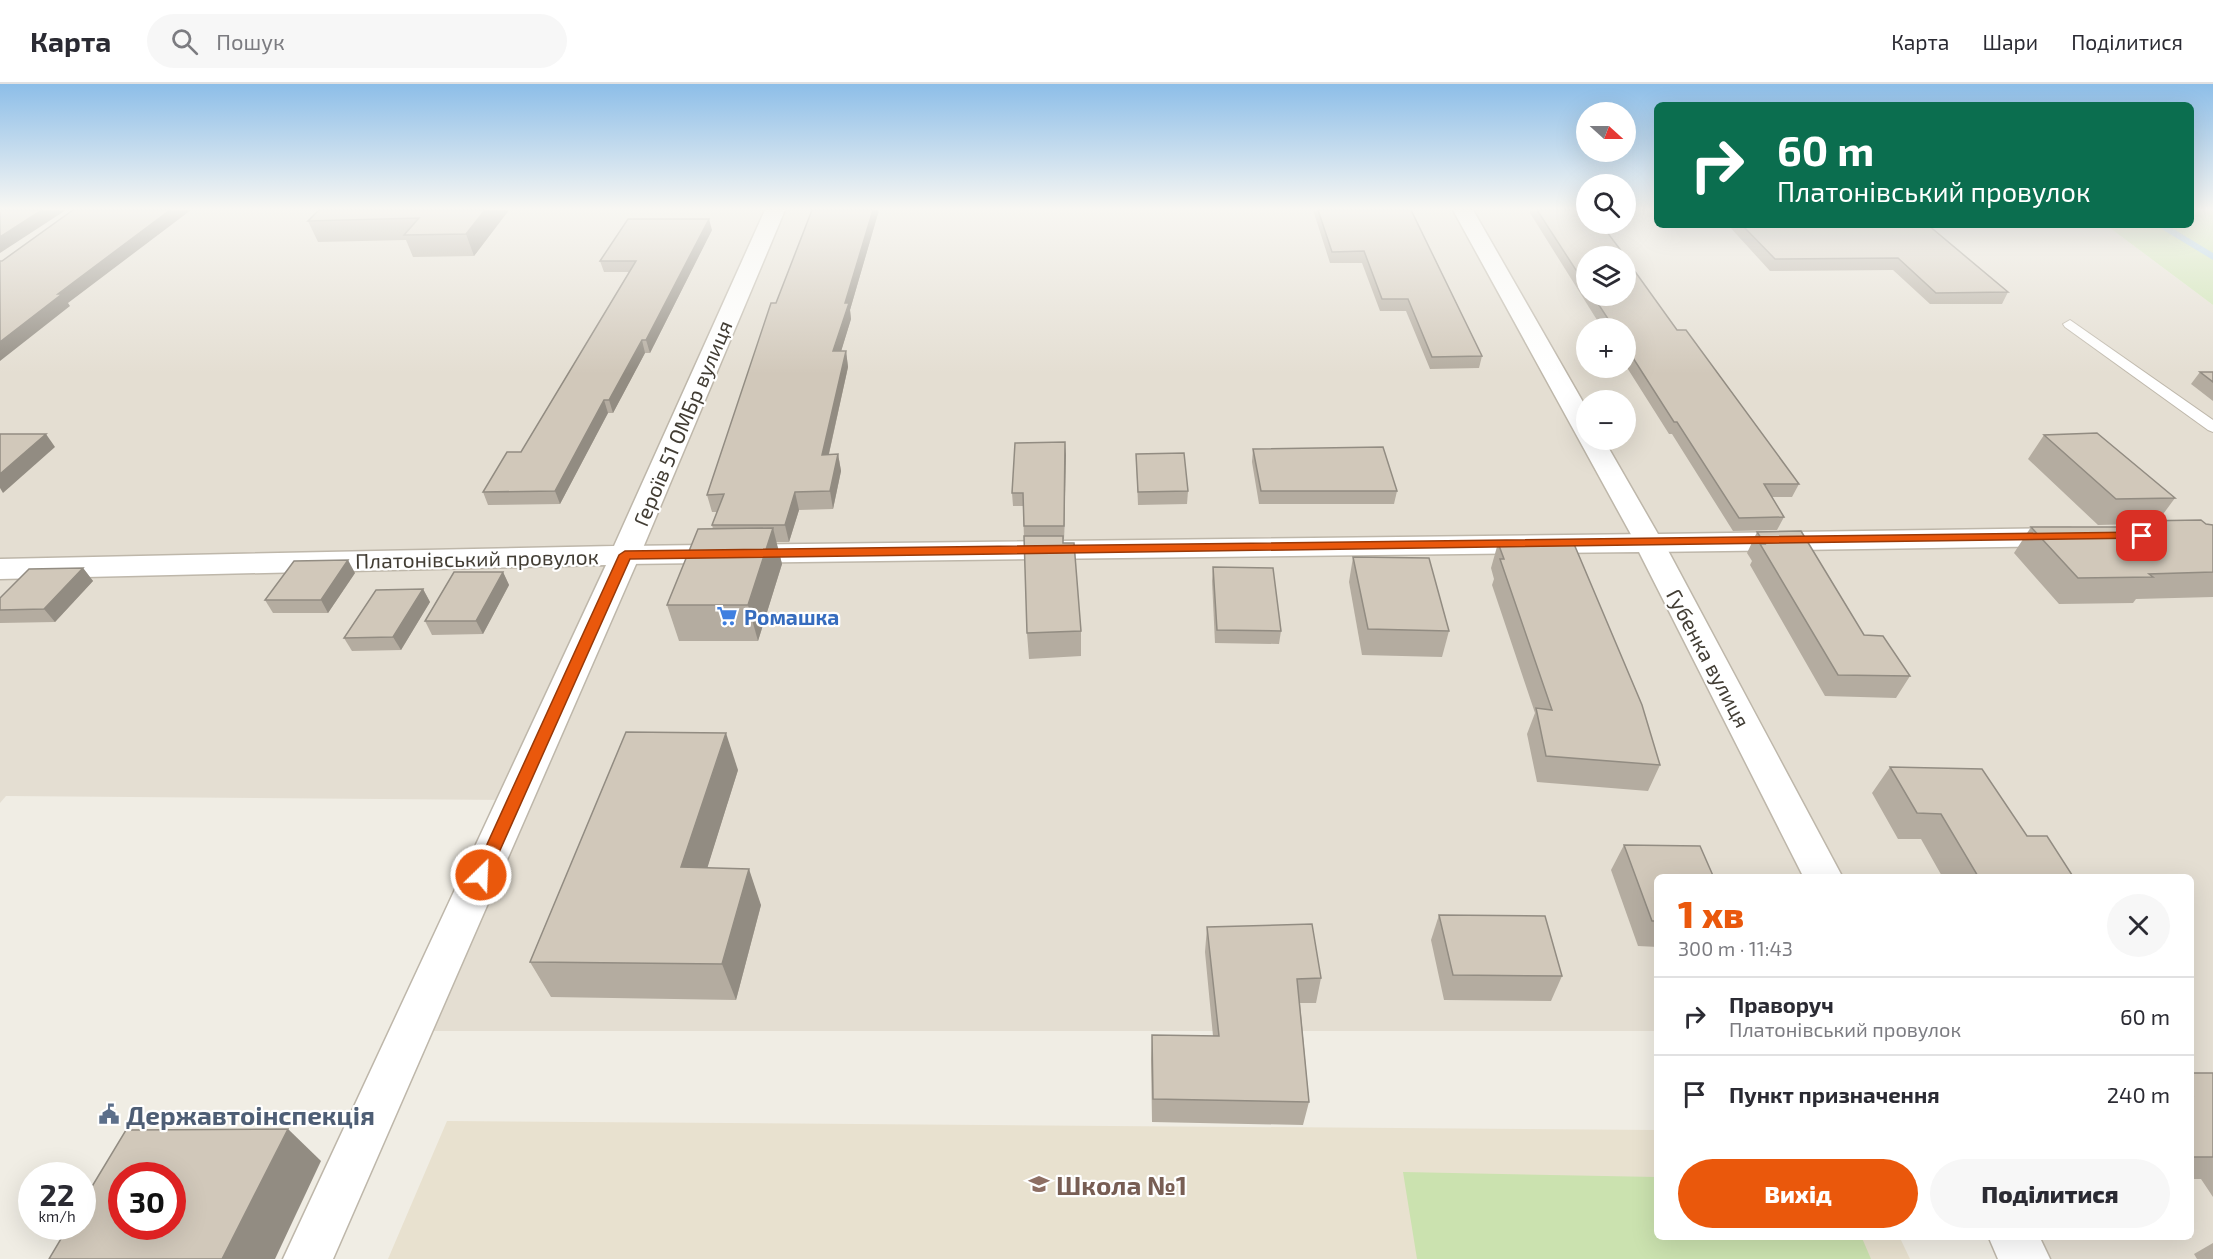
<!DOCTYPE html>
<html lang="uk">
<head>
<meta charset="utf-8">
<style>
	:root { --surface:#fff; --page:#f7f7f7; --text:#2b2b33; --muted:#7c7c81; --line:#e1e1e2; --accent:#ea580c }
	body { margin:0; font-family:"Exo 2",sans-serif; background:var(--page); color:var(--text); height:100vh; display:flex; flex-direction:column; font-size:22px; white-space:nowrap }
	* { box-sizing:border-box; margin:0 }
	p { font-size:20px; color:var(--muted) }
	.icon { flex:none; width:33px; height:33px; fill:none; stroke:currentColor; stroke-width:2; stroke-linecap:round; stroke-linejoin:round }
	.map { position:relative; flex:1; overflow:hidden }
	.details { position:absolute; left:1654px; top:790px; width:540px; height:366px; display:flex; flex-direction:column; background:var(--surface); border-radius:9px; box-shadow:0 6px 24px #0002 }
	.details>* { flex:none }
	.guide { position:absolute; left:1654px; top:18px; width:540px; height:126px; border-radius:9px; box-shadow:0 6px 24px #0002; background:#0b6e4f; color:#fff; overflow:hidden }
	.needle { width:39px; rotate:111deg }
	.tools { position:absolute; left:1576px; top:18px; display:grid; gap:12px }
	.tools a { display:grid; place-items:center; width:60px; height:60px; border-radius:50%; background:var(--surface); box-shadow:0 6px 24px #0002; font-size:30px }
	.speed { position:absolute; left:18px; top:1078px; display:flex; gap:12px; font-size:30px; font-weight:700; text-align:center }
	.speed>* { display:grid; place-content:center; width:78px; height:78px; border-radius:50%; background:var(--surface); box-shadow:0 6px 24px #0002; line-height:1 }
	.speed small { font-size:15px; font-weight:400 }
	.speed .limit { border:9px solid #d22; background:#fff; color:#111 }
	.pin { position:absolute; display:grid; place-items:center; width:51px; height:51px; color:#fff; margin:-26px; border-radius:12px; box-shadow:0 3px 9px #0006 }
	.me { position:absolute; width:66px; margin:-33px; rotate:24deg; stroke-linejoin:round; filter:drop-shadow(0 0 4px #0008) }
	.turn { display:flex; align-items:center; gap:21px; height:126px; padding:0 24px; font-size:27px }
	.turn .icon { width:78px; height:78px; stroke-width:2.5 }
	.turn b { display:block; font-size:42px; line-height:51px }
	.round { display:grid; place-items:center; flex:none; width:63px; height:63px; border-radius:32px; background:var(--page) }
	.summary { display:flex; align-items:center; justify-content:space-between; height:102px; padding:0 24px }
	h1 { font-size:36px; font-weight:800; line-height:45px; color:var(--accent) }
	.cta { display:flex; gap:12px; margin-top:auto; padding:12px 24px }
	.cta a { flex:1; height:69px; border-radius:36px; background:var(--accent); color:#fff; font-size:24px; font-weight:800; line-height:69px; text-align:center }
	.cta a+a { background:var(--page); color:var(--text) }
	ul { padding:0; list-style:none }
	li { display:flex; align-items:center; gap:18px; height:78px; padding:0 24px; border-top:2px solid var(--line) }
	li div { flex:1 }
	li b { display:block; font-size:22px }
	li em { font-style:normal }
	header { display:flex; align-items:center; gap:36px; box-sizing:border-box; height:84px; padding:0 30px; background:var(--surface); border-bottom:2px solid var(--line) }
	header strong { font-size:28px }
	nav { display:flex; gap:33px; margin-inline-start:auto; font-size:21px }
	.search { width:420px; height:54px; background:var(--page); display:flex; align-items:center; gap:15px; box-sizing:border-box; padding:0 21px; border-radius:33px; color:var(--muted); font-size:22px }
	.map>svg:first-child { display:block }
	.residential { fill:#e4ded2; fill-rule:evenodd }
	.education { fill:#e8e1cf }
	.green { fill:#cbe2af }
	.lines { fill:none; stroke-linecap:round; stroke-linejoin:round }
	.stream { fill:#a4cde9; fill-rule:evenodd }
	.service-casing { stroke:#beb7aa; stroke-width:2 }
	.minor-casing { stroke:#beb7aa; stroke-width:3 }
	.tertiary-casing { stroke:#beb7aa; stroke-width:3 }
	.service { fill:#fff; fill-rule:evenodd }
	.minor { fill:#fff; fill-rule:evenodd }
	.tertiary { fill:#fff; fill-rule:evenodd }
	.wall { fill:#b4aca0 }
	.shaded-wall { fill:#928c82 }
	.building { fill:#d1c8ba; stroke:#928c82; stroke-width:1.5; fill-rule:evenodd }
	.route { fill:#ea580c; stroke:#983908; stroke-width:1.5 }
	.labels { text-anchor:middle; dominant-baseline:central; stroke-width:4.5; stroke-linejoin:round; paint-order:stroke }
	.street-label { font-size:21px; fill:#423d34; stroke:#fff }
	.shop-label { font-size:21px; font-weight:bold; fill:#366cbe; stroke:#fff; text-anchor:start }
	.near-service-label { font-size:26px; font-weight:bold; fill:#4e5e75; stroke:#fff; text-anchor:start }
	.near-education-label { font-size:26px; font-weight:bold; fill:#785e54; stroke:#fff; text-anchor:start }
</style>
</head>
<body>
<header>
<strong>Карта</strong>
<div class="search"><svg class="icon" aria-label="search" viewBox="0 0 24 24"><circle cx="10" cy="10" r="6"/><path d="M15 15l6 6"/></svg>Пошук</div>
<nav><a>Карта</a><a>Шари</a><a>Поділитися</a></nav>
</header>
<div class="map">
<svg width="2213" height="1175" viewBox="0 0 2213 1175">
	<rect width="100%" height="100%" fill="#f0ede4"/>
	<path class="residential" d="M 0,126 L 1587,126 L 1587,140 L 1626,140 L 1626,126 L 1657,126 L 1658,141 L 2106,141 L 2213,221 L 2213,1175 L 2025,1175 L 2014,1154 L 2192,1154 L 2192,794 L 1658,794 L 1657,947 L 414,947 L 518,716 L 6,712 L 0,719 ZM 1587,172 L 1626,172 L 1626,212 L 1587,212 ZM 1587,244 L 1626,244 L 1626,284 L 1587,284 ZM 1587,316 L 1626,316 L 1626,356 L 1587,356 Z"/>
	<path class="education" d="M 447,1037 L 1657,1046 L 1658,1154 L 1900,1154 L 1910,1175 L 388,1175 Z"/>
	<g class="green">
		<path d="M 2192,126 L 2213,126 L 2213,221 L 2106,141 L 2192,141 Z"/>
		<path d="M 1403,1088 L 1657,1093 L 1658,1154 L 1862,1154 L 1871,1175 L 1417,1175 Z"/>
	</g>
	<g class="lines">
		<path class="stream" d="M 2155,141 L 2167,141 L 2213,169 L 2213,176 Z"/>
		<g class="service-casing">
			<path id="service" d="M 2070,236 L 2213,336 L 2213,348 L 2208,346 L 2065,243 L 2063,240 Z"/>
		</g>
		<g class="minor-casing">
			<g id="minor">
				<path d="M 765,126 L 785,126 L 640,471 L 333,1175 L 283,1175 L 606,481 L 0,495 L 0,475 L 614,462 Z"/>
				<path d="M 1453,126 L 1473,126 L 1587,325 L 1587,356 L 1604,356 L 1658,450 L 2070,444 L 2080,447 L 2085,453 L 2080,459 L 2070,462 L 1649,468 L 1639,465 Z"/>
			</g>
		</g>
		<g class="tertiary-casing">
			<g id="tertiary">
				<path d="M 1649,450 L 1659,453 L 1664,459 L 1843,794 L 1804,794 L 1639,468 L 625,480 L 615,478 L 610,471 L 615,464 L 625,462 Z"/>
				<path d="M 1989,1154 L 2040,1154 L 2050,1175 L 1998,1175 Z"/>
			</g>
		</g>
		<use href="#service" class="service"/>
		<use href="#minor" class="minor"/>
		<use href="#tertiary" class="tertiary"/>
	</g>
	<g class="wall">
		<path d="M 319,126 L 509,126 L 474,172 L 413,173 L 406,156 L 318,158 L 308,137 Z"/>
		<path d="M 812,126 L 879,126 L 850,226 L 851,235 L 841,267 L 846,267 L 848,283 L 829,370 L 838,370 L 841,387 L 833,425 L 799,426 L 789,458 L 776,458 L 782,480 L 758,557 L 679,557 L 667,521 L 713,445 L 712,441 L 717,428 L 712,428 L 707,411 L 776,219 Z"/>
		<path d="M 1313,126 L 1411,126 L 1482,272 L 1479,284 L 1430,285 L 1406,227 L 1380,227 L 1362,179 L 1330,179 Z"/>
		<path d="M 1531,126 L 1587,126 L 1587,212 L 1626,212 L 1677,246 L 1799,400 L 1792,413 L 1772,413 L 1784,433 L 1777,446 L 1733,447 L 1672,350 L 1669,350 L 1626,282 L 1626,244 L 1602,244 L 1530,129 Z"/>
		<path d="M 1728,141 L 1928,141 L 2008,208 L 2002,220 L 1930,220 L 1893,186 L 1770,187 Z"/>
		<path d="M 712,146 L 650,269 L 645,269 L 613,329 L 608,329 L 560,420 L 488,421 L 483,408 L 521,368 L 629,188 L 604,188 L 600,177 Z"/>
		<path d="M 2200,288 L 2213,288 L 2213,317 L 2191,300 Z"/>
		<path d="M 2044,351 L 2175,414 L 2158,437 L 2213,441 L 2213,513 L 2136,515 L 2133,519 L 2059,520 L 2014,469 L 2031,443 L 2136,443 L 2138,440 L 2098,441 L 2028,375 Z"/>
		<path d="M 1065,358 L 1064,455 L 1063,455 L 1063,459 L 1081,547 L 1081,572 L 1029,575 L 1027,549 L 1023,422 L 1013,422 L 1012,409 Z"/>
		<path d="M 1253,365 L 1397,407 L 1394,420 L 1259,420 L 1252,378 Z"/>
		<path d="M 1136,370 L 1188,407 L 1187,420 L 1138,421 Z"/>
		<path d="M 1757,448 L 1864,551 L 1910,592 L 1896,614 L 1825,612 L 1750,481 L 1752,477 L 1747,469 Z"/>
		<path d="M 1498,459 L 1660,681 L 1648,707 L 1537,698 L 1527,650 L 1535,629 L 1492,501 L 1494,495 L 1491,484 Z"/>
		<path d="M 1353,473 L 1449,547 L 1442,573 L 1362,571 L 1349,498 Z"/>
		<path d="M 1213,483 L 1281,547 L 1279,560 L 1215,559 L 1212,497 Z"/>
		<path d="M 83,484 L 93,497 L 55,538 L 0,539 L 0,514 Z"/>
		<path d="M 503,488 L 509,501 L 483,550 L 432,551 L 425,537 Z"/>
		<path d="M 355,489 L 328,529 L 273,529 L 265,516 Z"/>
		<path d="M 423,505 L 430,518 L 401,566 L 352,567 L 344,554 Z"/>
		<path d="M 1890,683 L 2027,752 L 2074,794 L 1943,794 L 1921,755 L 1898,755 L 1872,709 Z"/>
		<path d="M 738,686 L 707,784 L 761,821 L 736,916 L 551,913 L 530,878 Z"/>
		<path d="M 1624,761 L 1658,794 L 1658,863 L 1638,862 L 1611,786 Z"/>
		<path d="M 1439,831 L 1562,892 L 1551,917 L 1444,916 L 1431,856 Z"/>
		<path d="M 1207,843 L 1321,894 L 1316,919 L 1300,919 L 1309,1018 L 1303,1041 L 1152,1038 L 1151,975 L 1152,951 L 1213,952 L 1205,868 Z"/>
		<path d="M 2192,989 L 2213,989 L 2213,1113 L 2201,1095 L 2192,1095 Z"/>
		<path d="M 2213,1159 L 2213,1175 L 2197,1175 L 2194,1170 Z"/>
	</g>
	<g class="shaded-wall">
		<path d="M 42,126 L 66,126 L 0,169 L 0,153 Z"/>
		<path d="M 170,126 L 191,126 L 68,219 L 70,222 L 0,277 L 0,258 L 58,210 Z"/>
		<path d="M 485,126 L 509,126 L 474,172 L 466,150 Z"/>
		<path d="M 873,126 L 879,126 L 850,226 L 851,235 L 836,284 L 833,267 L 845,219 Z"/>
		<path d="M 709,135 L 712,146 L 650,269 L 646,256 Z"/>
		<path d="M 642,256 L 645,269 L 613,329 L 609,316 Z"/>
		<path d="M 846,267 L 848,283 L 825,387 L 822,371 Z"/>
		<path d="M 604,316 L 608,329 L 560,420 L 555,407 Z"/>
		<path d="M 46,350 L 55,363 L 3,409 L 0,404 L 0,390 Z"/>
		<path d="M 1065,358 L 1066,371 L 1064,455 L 1064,442 Z"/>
		<path d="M 838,370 L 841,387 L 833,425 L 830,407 Z"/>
		<path d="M 795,408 L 799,426 L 789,458 L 785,441 Z"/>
		<path d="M 773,444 L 782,480 L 758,557 L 748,521 Z"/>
		<path d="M 348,476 L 355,489 L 328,529 L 321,516 Z"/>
		<path d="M 83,484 L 93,497 L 55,538 L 44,525 Z"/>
		<path d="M 503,488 L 509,501 L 483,550 L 476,537 Z"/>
		<path d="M 423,505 L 430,518 L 401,566 L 393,553 Z"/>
		<path d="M 726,649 L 738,686 L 696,820 L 681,783 Z"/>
		<path d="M 749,785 L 761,821 L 736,916 L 722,880 Z"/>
		<path d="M 288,1045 L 321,1077 L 275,1175 L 222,1175 Z"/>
	</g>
	<g class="building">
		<path d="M 0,126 L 42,126 L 0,153 Z"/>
		<path d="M 73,126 L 170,126 L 58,210 L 62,210 L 0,258 L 0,177 L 2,177 Z"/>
		<path d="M 319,126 L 485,126 L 466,150 L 404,151 L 419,134 L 308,137 Z"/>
		<path d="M 812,126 L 873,126 L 845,219 L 849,219 L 833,267 L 846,267 L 822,371 L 838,370 L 830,407 L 795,408 L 785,441 L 712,441 L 724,410 L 707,411 L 771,219 L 776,219 Z"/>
		<path d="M 1318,126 L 1411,126 L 1482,272 L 1432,273 L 1408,215 L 1382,215 L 1364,167 L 1332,168 Z"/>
		<path d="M 1537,126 L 1587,126 L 1587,140 L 1601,140 L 1625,172 L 1587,172 L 1587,203 Z"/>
		<path d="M 628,135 L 709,135 L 646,256 L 642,256 L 609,316 L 604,316 L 555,407 L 483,408 L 507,368 L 521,368 L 636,177 L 600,177 Z"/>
		<path d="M 1742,141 L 1928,141 L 2008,208 L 1936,209 L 1898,174 L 1775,175 Z"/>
		<path d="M 1626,175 L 1677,246 L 1686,246 L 1799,400 L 1764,400 L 1784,433 L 1739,434 L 1677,338 L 1674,338 L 1626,263 L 1626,244 L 1614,244 L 1593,212 L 1626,212 Z"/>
		<path d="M 2200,288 L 2213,288 L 2213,298 Z"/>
		<path d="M 2097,349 L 2175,414 L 2116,415 L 2044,351 Z"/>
		<path d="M 0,350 L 46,350 L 0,390 Z"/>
		<path d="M 1065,358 L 1064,442 L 1024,442 L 1023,409 L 1012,409 L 1015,359 Z"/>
		<path d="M 1383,363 L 1397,407 L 1261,407 L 1253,365 Z"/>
		<path d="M 1184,369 L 1188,407 L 1138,408 L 1136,370 Z"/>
		<path d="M 2201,436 L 2206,440 L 2213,441 L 2213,488 L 2149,490 L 2153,493 L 2078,494 L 2031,443 L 2146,443 L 2140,437 Z"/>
		<path d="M 773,444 L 748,521 L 667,521 L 698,445 Z"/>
		<path d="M 1801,447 L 1864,551 L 1883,552 L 1910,592 L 1838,591 L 1760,460 L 1765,460 L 1757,448 Z"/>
		<path d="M 1024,452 L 1063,452 L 1063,459 L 1074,459 L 1081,547 L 1027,549 Z"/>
		<path d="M 1498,459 L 1574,460 L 1642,621 L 1660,681 L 1546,672 L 1536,624 L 1552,626 L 1500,475 L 1504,475 Z"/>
		<path d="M 1353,473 L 1429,474 L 1449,547 L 1368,545 Z"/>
		<path d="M 348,476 L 321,516 L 265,516 L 294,477 Z"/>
		<path d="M 1213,483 L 1273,484 L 1281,547 L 1217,546 Z"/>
		<path d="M 83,484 L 44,525 L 0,526 L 0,514 L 29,485 Z"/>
		<path d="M 454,488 L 503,488 L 476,537 L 425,537 Z"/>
		<path d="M 423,505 L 393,553 L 344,554 L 376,506 Z"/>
		<path d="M 626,648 L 726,649 L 681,783 L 749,785 L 722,880 L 530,878 Z"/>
		<path d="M 1890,683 L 1982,685 L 2027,752 L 2047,752 L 2074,794 L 1979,794 L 1941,730 L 1917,729 Z"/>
		<path d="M 1624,761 L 1700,762 L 1714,794 L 1658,794 L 1658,837 L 1652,837 Z"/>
		<path d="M 1439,831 L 1545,832 L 1562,892 L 1453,891 Z"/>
		<path d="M 1312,840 L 1321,894 L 1297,895 L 1309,1018 L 1153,1015 L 1152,951 L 1219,952 L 1207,843 Z"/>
		<path d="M 2192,989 L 2213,989 L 2213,1073 L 2193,1073 L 2192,1070 L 2192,1012 L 2193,1012 L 2192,1010 Z"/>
		<path d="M 288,1045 L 222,1175 L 49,1175 L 68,1143 L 82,1143 L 82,1119 L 126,1046 ZM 122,1092 L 172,1092 L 172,1143 L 122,1143 Z"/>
	</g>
	<linearGradient id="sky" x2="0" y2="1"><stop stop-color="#8dbee8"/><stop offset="0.43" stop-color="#f8f7f3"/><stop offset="1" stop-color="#f8f7f3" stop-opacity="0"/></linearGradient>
	<rect width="2213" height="290" fill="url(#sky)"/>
	<path class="route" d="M 2142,448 L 2147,449 L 2147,454 L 630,475 L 489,791 L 486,796 L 481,798 L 475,796 L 473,791 L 619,471 L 625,467 Z"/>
	<defs>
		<g id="supermarket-bare" transform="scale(1.62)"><path d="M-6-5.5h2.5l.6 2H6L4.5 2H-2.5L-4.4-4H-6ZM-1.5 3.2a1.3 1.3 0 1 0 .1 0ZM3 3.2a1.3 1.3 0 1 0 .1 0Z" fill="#3f7fe0" stroke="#fff" stroke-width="2.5" paint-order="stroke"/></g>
		<g id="civic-bare" transform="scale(1.62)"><path d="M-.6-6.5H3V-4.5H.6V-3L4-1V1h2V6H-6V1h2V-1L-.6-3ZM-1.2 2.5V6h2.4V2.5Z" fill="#5c6f8a" stroke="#fff" stroke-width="2.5" paint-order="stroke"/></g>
		<g id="school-bare" transform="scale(1.62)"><path d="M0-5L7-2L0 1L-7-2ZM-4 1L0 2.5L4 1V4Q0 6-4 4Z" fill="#8d6e63" stroke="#fff" stroke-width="2.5" paint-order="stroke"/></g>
	</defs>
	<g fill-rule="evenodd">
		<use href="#supermarket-bare" x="727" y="532"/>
		<use href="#civic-bare" x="109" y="1030"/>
		<use href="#school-bare" x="1039" y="1100"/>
	</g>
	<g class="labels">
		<g class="street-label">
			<text transform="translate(682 339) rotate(-67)">Героїв 51 ОМБр вулиця</text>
			<text transform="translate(477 474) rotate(-1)">Платонівський провулок</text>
			<text transform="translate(1709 574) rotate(62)">Губенка вулиця</text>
		</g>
		<g class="shop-label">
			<text x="744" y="532">Ромашка</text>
		</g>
		<g class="near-service-label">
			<text x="126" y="1030">Державтоінспекція</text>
		</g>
		<g class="near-education-label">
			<text x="1056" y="1100">Школа №1</text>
		</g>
	</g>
</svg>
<div class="tools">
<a><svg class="needle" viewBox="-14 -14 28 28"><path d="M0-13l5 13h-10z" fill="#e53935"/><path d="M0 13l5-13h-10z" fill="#7c7c81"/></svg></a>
<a><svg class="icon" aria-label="search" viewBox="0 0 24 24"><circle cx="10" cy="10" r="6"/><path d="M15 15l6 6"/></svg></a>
<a><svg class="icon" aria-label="layers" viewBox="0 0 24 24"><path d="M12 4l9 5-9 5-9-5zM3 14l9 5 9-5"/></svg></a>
<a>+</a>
<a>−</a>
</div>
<div class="speed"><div>22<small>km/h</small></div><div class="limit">30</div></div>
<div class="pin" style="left:2142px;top:452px;background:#d93025"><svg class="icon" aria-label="arrive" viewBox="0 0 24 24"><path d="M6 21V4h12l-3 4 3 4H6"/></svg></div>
<svg class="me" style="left:481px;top:791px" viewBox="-20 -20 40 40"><circle r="17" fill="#ea580c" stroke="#fff" stroke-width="3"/><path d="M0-11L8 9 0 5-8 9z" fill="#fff"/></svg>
<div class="guide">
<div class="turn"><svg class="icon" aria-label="right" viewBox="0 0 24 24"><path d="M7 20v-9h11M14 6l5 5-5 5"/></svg><div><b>60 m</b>Платонівський провулок</div></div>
</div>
<section class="details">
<div class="summary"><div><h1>1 хв</h1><p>300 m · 11:43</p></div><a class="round"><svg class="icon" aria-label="close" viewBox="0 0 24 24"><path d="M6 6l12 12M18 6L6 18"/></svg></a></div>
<ul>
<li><svg class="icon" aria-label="right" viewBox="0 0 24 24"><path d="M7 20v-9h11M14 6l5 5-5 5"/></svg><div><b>Праворуч</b><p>Платонівський провулок</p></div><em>60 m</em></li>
<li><svg class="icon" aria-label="arrive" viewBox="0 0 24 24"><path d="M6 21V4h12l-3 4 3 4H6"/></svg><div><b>Пункт призначення</b></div><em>240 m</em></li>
</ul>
<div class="cta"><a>Вихід</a><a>Поділитися</a></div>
</section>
</div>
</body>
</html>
